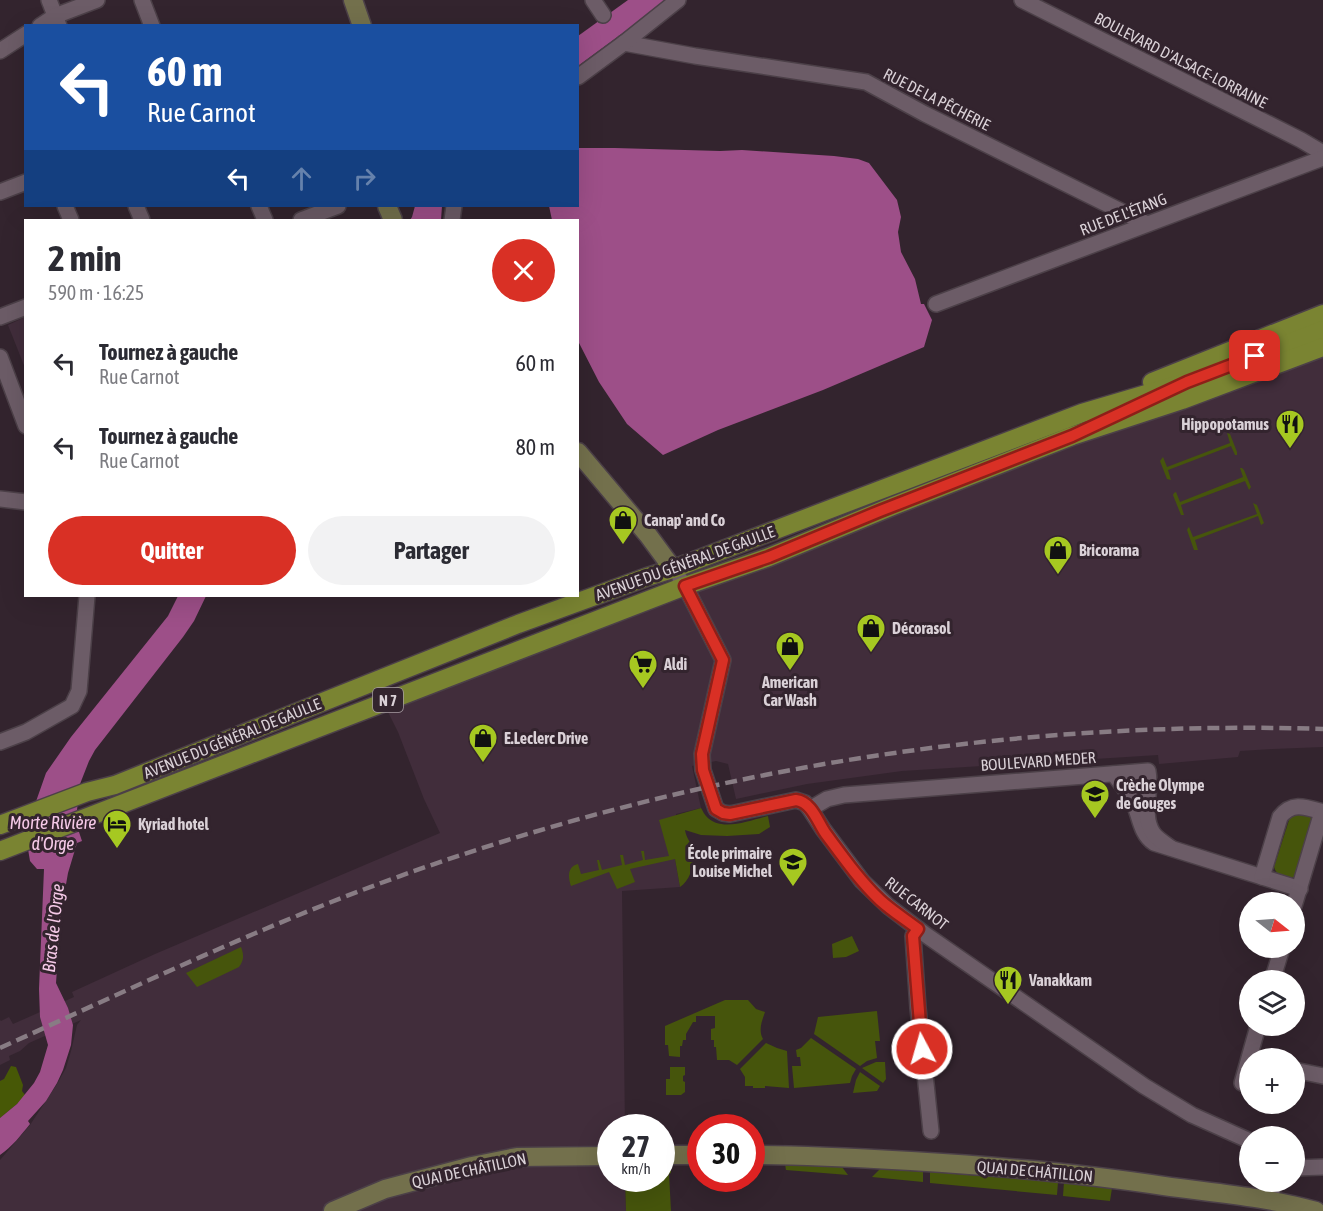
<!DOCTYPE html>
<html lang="fr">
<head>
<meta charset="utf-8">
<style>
	:root { --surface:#fff; --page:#f2f2f3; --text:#2b2b33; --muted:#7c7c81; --accent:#d93025 }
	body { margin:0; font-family:"Asap Condensed",sans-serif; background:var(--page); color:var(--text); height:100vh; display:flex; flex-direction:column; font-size:22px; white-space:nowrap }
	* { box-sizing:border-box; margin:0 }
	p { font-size:20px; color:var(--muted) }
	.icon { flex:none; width:33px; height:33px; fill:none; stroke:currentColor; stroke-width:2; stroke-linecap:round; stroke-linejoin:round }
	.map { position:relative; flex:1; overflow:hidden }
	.side { position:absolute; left:24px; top:219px; width:555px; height:378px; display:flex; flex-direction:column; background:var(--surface); border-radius:0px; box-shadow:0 6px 24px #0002 }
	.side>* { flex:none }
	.hud { position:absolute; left:24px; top:24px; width:555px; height:183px; border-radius:0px; box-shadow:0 6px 24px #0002; background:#1a4fa0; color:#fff; overflow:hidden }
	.needle { width:39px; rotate:107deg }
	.fabs { position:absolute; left:1239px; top:892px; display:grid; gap:12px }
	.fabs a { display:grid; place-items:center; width:66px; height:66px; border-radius:50%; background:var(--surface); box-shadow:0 6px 24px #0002; font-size:30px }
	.speed { position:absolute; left:597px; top:1114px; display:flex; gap:12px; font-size:30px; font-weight:700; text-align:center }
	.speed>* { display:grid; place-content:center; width:78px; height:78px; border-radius:50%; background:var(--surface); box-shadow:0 6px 24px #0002; line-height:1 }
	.speed small { font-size:15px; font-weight:400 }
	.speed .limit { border:9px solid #d22; background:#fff; color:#111 }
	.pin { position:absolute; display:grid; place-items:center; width:51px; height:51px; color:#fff; margin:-26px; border-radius:12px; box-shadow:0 3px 9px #0006 }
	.me { position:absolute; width:66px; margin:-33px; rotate:354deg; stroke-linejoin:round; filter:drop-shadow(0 0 4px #0008) }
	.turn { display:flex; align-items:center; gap:21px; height:126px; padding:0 24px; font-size:27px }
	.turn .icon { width:78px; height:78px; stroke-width:2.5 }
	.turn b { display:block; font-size:42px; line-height:51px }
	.lanes { display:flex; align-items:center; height:57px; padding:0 24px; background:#0003; justify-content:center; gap:30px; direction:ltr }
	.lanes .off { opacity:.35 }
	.round { display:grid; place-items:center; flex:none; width:63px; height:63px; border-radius:32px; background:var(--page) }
	.summary { display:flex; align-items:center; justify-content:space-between; height:102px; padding:0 24px }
	h1 { font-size:36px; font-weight:700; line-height:45px }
	.cta { display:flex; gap:12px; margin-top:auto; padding:12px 24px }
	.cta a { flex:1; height:69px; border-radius:36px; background:var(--accent); color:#fff; font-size:24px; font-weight:700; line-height:69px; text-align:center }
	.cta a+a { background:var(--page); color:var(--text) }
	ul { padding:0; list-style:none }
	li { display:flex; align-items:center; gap:18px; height:84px; padding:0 24px }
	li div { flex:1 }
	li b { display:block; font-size:22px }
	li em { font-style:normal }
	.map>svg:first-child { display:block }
	.built { fill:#412d3b }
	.green { fill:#46550c }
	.forest { fill:#475806 }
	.water { fill:#9d4f88 }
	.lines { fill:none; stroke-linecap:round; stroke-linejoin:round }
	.street-casing { stroke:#4c4048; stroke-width:18 }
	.secondary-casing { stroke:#4c4048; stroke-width:21 }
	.primary-casing { stroke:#4c4048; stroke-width:21 }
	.street { stroke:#6c5c67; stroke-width:15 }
	.secondary { stroke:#73704c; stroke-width:18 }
	.primary { stroke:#7a8432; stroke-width:18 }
	.rail { stroke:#887c84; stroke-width:4.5; stroke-dasharray:12 6; stroke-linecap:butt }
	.route-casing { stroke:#8d1f18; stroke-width:15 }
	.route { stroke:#d93025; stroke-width:10 }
	.labels { text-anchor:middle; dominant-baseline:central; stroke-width:6; stroke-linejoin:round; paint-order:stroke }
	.shield { fill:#33242e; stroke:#a89da4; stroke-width:1.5 }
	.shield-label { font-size:15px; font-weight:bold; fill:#dad1d7 }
	.street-label { font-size:16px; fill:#dad1d7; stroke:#33242e }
	.poi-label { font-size:16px; font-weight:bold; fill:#dad1d7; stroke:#33242e; text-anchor:start }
	.water-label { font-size:18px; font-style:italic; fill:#f6cae8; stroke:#33242e }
</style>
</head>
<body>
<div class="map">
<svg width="1323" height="1211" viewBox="0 0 1323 1211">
	<rect width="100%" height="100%" fill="#33242e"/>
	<g class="built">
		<path d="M 25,317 L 25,368 L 8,325 Z"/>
		<path d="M 1323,347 L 1323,747 L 1273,749 L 1240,751 L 1238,757 L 1159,764 L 1158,755 L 902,771 L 807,784 L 736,799 L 728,764 L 716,761 L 692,766 L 701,808 L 676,814 L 675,859 L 680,887 L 622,891 L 625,1128 L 610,1128 L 610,1179 L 625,1179 L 626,1211 L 0,1211 L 0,1160 L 30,1125 L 57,1084 L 66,1068 L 71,1051 L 77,1025 L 81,1020 L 29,1043 L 20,1051 L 9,1056 L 10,1060 L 0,1065 L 0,1020 L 1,1021 L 9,1017 L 13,1024 L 74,997 L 72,992 L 155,954 L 440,833 L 424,799 L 398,732 L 383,702 Z"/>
	</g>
	<g class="green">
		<path d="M 1227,433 L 1230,434 L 1237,452 L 1237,455 L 1235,455 L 1231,446 L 1168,470 L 1171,480 L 1167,479 L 1160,461 L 1163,457 L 1167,467 L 1230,443 Z"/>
		<path d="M 1240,468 L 1242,468 L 1244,470 L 1251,487 L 1249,490 L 1245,481 L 1181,505 L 1184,515 L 1181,515 L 1173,495 L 1174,493 L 1176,492 L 1180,502 L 1243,477 Z"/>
		<path d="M 1253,503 L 1257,505 L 1264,523 L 1261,525 L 1258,516 L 1195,540 L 1198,550 L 1194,550 L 1187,530 L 1188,528 L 1189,527 L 1193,537 L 1257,514 Z"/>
		<path d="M 701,808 C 703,811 704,814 706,816 C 721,833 750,820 768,816 L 770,827 L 759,834 L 727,836 L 701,835 L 685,830 C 686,838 691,842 693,849 C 695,862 691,880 680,887 L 675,859 L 630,869 L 635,882 L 617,889 L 609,872 L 571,886 C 568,877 567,867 578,864 L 581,874 L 599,870 L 597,860 L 599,860 L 602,870 L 622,865 L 620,855 L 623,855 L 625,865 L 643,860 L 641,851 L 644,851 L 645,860 L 669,856 L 659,820 Z"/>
		<path d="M 1297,812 L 1309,816 L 1313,820 L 1297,876 C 1287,880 1277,877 1274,867 L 1290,817 Z"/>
		<path d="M 852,936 L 859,951 L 846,957 L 833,958 L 832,944 Z"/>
		<path d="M 241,947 C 244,955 244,960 239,967 L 197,987 L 186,973 Z"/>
		<path d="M 725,1000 L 748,1000 L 756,1009 L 765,1012 C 762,1021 758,1030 763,1039 L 737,1065 L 729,1060 L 717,1060 L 716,1047 L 714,1047 L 714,1040 L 711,1040 L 711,1029 L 715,1028 L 715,1016 L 696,1016 L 696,1022 L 693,1022 L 686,1034 L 686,1040 L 683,1040 L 682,1046 L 680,1046 L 680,1057 L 669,1056 L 668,1045 L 665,1045 L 665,1026 Z"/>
		<path d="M 877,1011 L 880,1041 L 875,1041 L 877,1058 L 867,1061 L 860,1066 L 814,1034 L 818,1017 Z"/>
		<path d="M 811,1038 L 856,1069 L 852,1076 L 850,1083 L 794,1088 L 792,1066 L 801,1066 L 800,1057 L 797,1057 L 796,1050 L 801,1048 Z"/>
		<path d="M 766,1043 L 777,1048 L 787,1051 L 789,1088 L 765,1086 L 765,1088 L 753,1088 L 753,1086 L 745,1086 L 745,1077 L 740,1069 Z"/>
		<path d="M 876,1062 L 885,1062 L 886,1079 L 883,1083 L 862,1068 Z"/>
		<path d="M 670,1067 L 685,1067 L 685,1075 L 683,1076 L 683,1081 L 685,1082 L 685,1092 L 681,1095 L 666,1095 L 666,1079 L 670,1079 Z"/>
		<path d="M 860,1072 L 880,1086 L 877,1091 L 853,1093 L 856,1080 Z"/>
		<path d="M 785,1164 L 842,1167 L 848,1175 L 786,1170 Z"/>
		<path d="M 671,1165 L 671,1173 L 669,1174 L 671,1211 L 626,1211 L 625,1179 L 662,1179 L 662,1166 Z"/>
		<path d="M 880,1169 L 923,1172 L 923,1182 L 872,1177 Z"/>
		<path d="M 930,1172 L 1058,1182 L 1057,1195 L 930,1183 Z"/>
		<path d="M 1064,1182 L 1112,1188 L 1110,1201 L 1063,1196 Z"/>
	</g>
	<path class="forest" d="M 11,1066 L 16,1067 L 23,1085 L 22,1091 L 25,1095 L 17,1104 L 0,1118 L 0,1081 L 4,1079 Z"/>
	<g class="water">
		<path d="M 628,0 L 668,0 L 578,66 L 578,36 Z"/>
		<path d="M 578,148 L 615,148 L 720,151 L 742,150 L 834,156 L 858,159 L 869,163 L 897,200 L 901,217 L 898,232 L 901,252 L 915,279 L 921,304 L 924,304 L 932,320 L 924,347 L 823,390 L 718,430 L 663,455 L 627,424 L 599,382 L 578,341 L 578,220 L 552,220 L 549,206 L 578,206 Z"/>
		<path d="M 415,206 L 442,206 L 441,220 L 410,220 L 412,217 Z"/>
		<path d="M 178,596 L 206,596 L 194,621 L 183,637 L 95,750 L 89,761 L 80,784 L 77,810 L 79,832 L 82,841 L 77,843 L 68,873 L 61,913 L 56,983 L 68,1008 L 73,1025 L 71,1045 L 63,1070 L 57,1083 L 46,1101 L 28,1121 L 30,1124 C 21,1135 12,1147 0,1155 L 0,1118 L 17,1104 L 34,1083 L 40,1072 L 48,1045 L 40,1017 L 39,989 L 44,869 L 37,869 L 30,861 L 28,849 L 27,827 L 46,773 L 71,737 L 168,616 Z"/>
	</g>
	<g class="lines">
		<g class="street-casing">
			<g id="street">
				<path d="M 49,0 L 59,26"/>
				<path d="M 142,0 L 152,26"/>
				<path d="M 593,0 L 603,15"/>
				<path d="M 1022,0 L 1301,140 L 1323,153"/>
				<path d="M 40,26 L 55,16 L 97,0"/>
				<path d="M 624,43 L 695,56 L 866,82 L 925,114 L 1147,224"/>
				<path d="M 0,51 L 26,34"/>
				<path d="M 578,77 L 624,43 L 678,0"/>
				<path d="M 0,192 L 26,182"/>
				<path d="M 65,206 L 71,220"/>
				<path d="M 136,206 L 142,220"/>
				<path d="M 259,206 L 265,220"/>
				<path d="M 301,220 L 338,206"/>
				<path d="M 452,220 L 454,206"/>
				<path d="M 936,304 L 1323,158"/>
				<path d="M 0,317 L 26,307"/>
				<path d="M 0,357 L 26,426"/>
				<path d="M 0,499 L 26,502"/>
				<path d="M 680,579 L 685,586 L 723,660 L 702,754 L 703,770 L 716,809 L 723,813 L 730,814 L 796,800 L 805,803 L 810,809 L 823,829 L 862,881 L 888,906 L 926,935 L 1144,1086 L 1192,1115 L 1250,1141"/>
				<path d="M 0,742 L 26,732 L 72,706 L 79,691 L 87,596"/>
				<path d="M 1114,774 C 1120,783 1128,792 1133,802 C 1140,815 1140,834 1154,843 L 1300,889"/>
				<path d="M 810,809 L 827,799 L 844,795 L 1148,771 C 1152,790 1141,815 1153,833 C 1157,839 1166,844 1171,848"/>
				<path d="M 1262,877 L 1280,817 C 1292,801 1306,807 1323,812"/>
				<path d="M 1294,906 L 1322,812"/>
				<path d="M 918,929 L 913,936 L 918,1008 L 931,1131"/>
				<path d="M 1272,981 L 1282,948"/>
				<path d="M 1294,1070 L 1323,1076"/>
				<path d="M 1242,1083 L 1258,1026"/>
				<path d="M 1294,1168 L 1323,1167"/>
				<path d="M 1269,1201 L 1275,1182"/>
			</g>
		</g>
		<g class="secondary-casing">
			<g id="secondary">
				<path d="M 353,0 L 362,26"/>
				<path d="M 387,206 L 393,220"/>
				<path d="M 578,452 L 648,535 L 673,569"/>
				<path d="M 662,1155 L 700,1155"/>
				<path d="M 752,1155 C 805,1155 858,1158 911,1161 C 996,1166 1080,1173 1164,1186 C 1214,1193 1267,1197 1316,1211"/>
				<path d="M 333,1211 L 385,1189 L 472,1166 L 517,1157 L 610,1156"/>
			</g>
		</g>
		<g class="primary-casing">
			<g id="primary">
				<path d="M 1152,382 L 1323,314"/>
				<path d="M 1177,387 L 1323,330"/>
				<path d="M 0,825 L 87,792 L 115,785 L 518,624 L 647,577 L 673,569 L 1082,413 L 1187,382"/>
				<path d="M 0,851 L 685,586 L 769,557 L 893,506 L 1072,436 L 1182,400 L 1323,347"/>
			</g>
		</g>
		<use href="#street" class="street"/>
		<use href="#secondary" class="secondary"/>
		<use href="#primary" class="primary"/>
		<path class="rail" d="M 0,1048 C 126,991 251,931 381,883 C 682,772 1002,719 1323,729"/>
	</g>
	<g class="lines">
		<g class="route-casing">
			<path id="route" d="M 922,1049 L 913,936 L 918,929 C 905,919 892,911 880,900 C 860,881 843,857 826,834 C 818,823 812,802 796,800 L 730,814 L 723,813 L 716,809 L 703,770 L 702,754 L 723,660 L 685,586 L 769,557 L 880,511 L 1072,436 L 1187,382 L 1255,356"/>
		</g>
		<use href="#route" class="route"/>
	</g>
	<defs>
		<g id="restaurant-pin" transform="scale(1.5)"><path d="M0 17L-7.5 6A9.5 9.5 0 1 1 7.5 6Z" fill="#a6c821" stroke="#33242e"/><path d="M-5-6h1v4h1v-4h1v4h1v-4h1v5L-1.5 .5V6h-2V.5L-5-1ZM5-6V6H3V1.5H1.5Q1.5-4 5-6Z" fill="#111"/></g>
		<g id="shop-pin" transform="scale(1.5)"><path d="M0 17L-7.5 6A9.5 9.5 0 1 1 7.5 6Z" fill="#a6c821" stroke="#33242e"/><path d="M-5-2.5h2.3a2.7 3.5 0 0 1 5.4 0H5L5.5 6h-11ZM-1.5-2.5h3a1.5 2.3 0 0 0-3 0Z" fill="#111"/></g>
		<g id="supermarket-pin" transform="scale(1.5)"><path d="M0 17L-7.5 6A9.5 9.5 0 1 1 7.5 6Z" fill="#a6c821" stroke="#33242e"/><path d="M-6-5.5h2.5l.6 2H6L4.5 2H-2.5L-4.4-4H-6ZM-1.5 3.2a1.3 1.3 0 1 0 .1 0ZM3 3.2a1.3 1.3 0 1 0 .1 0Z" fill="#111"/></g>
		<g id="school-pin" transform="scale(1.5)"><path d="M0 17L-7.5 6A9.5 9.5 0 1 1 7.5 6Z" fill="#a6c821" stroke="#33242e"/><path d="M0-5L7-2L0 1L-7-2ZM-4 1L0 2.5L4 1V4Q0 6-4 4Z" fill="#111"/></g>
		<g id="hotel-pin" transform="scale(1.5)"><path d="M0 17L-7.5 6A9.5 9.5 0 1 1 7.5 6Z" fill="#a6c821" stroke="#33242e"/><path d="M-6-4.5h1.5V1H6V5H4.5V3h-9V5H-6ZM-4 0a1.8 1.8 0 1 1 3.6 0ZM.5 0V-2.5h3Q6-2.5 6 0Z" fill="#111"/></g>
	</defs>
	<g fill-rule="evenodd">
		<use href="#restaurant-pin" x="1290" y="424"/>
		<use href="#shop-pin" x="623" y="520"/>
		<use href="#shop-pin" x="1058" y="550"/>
		<use href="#shop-pin" x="871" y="628"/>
		<use href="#shop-pin" x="790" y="646"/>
		<use href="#supermarket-pin" x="643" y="664"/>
		<use href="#shop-pin" x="483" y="738"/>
		<use href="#school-pin" x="1095" y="794"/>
		<use href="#hotel-pin" x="117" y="824"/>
		<use href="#school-pin" x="793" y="862"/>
		<use href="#restaurant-pin" x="1008" y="980"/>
	</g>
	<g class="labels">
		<rect class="shield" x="373" y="688" width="30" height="24" rx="4.5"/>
		<g class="shield-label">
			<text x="388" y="700">N 7</text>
		</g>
		<g class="street-label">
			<text transform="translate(1181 60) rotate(27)">BOULEVARD D'ALSACE-LORRAINE</text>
			<text transform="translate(937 99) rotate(27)">RUE DE LA PÊCHERIE</text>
			<text transform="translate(1123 214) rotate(-21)">RUE DE L'ÉTANG</text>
			<text transform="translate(685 563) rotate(-20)">AVENUE DU GÉNÉRAL DE GAULLE</text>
			<text transform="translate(232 738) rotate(-22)">AVENUE DU GÉNÉRAL DE GAULLE</text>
			<text transform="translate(1038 761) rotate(-4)">BOULEVARD MEDER</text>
			<text transform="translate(917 903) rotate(38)">RUE CARNOT</text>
			<text transform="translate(469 1170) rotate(-12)">QUAI DE CHÂTILLON</text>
			<text transform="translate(1035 1171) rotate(5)">QUAI DE CHÂTILLON</text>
		</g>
		<g class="poi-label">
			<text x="1269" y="424" text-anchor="end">Hippopotamus</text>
			<text x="644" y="520">Canap' and Co</text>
			<text x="1079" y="550">Bricorama</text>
			<text x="892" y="628">Décorasol</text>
			<text x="664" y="664">Aldi</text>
			<text x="790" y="682" text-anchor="middle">American<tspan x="790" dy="18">Car Wash</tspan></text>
			<text x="504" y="738">E.Leclerc Drive</text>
			<text x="1116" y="785">Crèche Olympe<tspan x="1116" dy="18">de Gouges</tspan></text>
			<text x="138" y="824">Kyriad hotel</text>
			<text x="772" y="853" text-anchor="end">École primaire<tspan x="772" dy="18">Louise Michel</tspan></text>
			<text x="1029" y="980">Vanakkam</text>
		</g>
		<g class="water-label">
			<text x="53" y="822">Morte Rivière<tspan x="53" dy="21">d'Orge</tspan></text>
			<text transform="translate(53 928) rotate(-84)">Bras de l'Orge</text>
		</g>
	</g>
</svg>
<div class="fabs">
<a><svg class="needle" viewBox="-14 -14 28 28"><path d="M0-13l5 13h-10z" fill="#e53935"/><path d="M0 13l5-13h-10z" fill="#7c7c81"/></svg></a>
<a><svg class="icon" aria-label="layers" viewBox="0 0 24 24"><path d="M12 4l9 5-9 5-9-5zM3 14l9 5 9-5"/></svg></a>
<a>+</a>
<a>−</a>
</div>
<div class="speed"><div>27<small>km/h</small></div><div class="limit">30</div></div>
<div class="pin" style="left:1255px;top:356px;background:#d93025"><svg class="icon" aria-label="arrive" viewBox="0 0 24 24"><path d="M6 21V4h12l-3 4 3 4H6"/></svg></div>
<svg class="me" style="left:922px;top:1049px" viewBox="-20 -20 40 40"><circle r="17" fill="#d93025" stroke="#fff" stroke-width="3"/><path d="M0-11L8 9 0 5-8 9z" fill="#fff"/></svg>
<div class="hud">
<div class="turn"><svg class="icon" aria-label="left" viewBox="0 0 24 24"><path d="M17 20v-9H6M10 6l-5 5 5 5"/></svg><div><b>60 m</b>Rue Carnot</div></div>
<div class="lanes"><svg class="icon" aria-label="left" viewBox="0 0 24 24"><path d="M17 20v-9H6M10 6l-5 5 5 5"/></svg><svg class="icon off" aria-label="ahead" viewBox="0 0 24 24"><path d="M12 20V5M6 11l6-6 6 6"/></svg><svg class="icon off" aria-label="right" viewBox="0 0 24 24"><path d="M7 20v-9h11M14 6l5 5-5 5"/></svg></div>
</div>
<section class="side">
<div class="summary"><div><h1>2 min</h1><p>590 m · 16:25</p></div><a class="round" style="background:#d93025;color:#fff"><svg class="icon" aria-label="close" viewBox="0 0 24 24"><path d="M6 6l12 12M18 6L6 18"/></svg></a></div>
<ul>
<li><svg class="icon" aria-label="left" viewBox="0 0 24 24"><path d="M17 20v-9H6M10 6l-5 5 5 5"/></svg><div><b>Tournez à gauche</b><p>Rue Carnot</p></div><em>60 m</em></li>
<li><svg class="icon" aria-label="left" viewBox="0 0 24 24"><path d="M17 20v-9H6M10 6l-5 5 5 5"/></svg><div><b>Tournez à gauche</b><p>Rue Carnot</p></div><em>80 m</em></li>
</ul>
<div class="cta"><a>Quitter</a><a>Partager</a></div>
</section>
</div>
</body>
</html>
